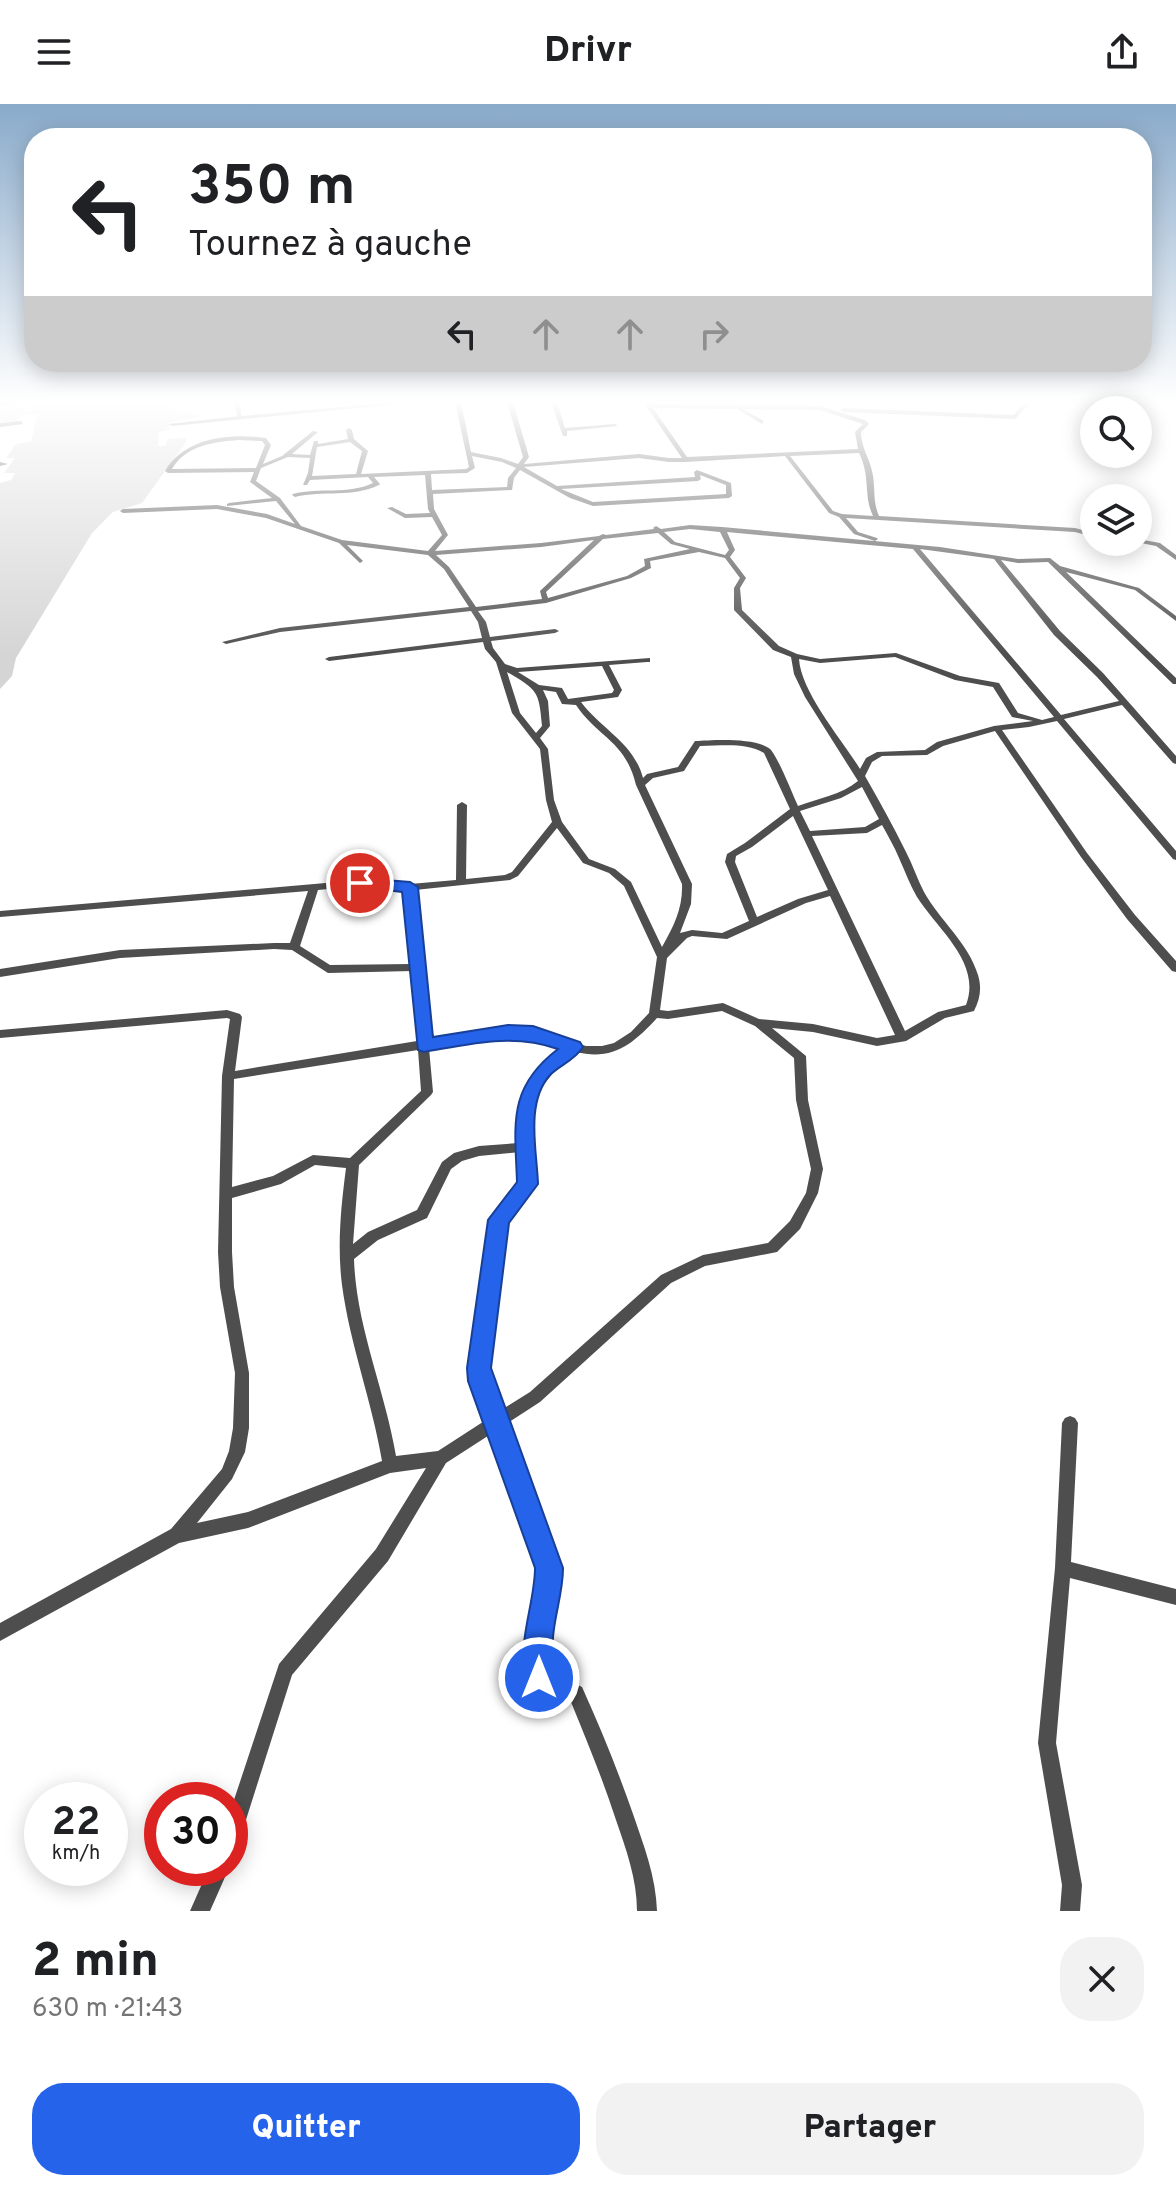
<!DOCTYPE html>
<html lang="fr">
<head>
<meta charset="utf-8">
<style>
	:root { --surface:#fff; --page:#f2f2f2; --text:#202124; --muted:#757577; --accent:#2563eb }
	body { margin:0; font-family:Overpass,sans-serif; background:var(--page); color:var(--text); height:100vh; display:flex; flex-direction:column; font-size:30px; white-space:nowrap }
	* { box-sizing:border-box; margin:0 }
	p { font-size:26px; color:var(--muted) }
	.icon { flex:none; width:44px; height:44px; fill:none; stroke:currentColor; stroke-width:2; stroke-linecap:round; stroke-linejoin:round }
	.map { position:relative; height:1807px; overflow:hidden }
	.panel { display:flex; flex-direction:column; background:var(--surface); flex:1 }
	.panel>* { flex:none }
	.guide { position:absolute; left:24px; top:24px; width:1128px; height:244px; border-radius:32px; box-shadow:0 4px 20px #0003; background:#fff; color:var(--text); overflow:hidden }
	.fabs { position:absolute; left:1080px; top:292px; display:grid; gap:16px }
	.fabs a { display:grid; place-items:center; width:72px; height:72px; border-radius:50%; background:var(--surface); box-shadow:0 4px 20px #0003; font-size:40px }
	.speed { position:absolute; left:24px; top:1678px; display:flex; gap:16px; font-size:40px; font-weight:700; text-align:center }
	.speed>* { display:grid; place-content:center; width:104px; height:104px; border-radius:50%; background:var(--surface); box-shadow:0 4px 20px #0003; line-height:1 }
	.speed small { font-size:20px; font-weight:400 }
	.speed .limit { border:12px solid #d22; background:#fff; color:#111 }
	.pin { position:absolute; display:grid; place-items:center; width:68px; height:68px; color:#fff; margin:-34px; border:4px solid #fff; border-radius:50%; box-shadow:0 2px 8px #0007 }
	.me { position:absolute; width:88px; margin:-44px; rotate:0deg; stroke-linejoin:round; filter:drop-shadow(0 0 6px #0008) }
	.turn { display:flex; align-items:center; gap:28px; height:168px; padding:0 32px; font-size:36px }
	.turn .icon { width:104px; height:104px; stroke-width:2.5 }
	.turn b { display:block; font-size:56px; line-height:68px }
	.lanes { display:flex; align-items:center; height:76px; padding:0 32px; background:#0003; justify-content:center; gap:40px; direction:ltr }
	.lanes .off { opacity:.35 }
	.round { display:grid; place-items:center; flex:none; width:84px; height:84px; border-radius:32px; background:var(--page) }
	.head { display:flex; align-items:center; justify-content:space-between; height:136px; padding:0 32px }
	h1 { font-size:48px; font-weight:800; line-height:60px }
	.action { display:flex; gap:16px; margin-top:auto; padding:16px 32px }
	.action a { flex:1; height:92px; border-radius:32px; background:var(--accent); color:#fff; font-size:32px; font-weight:800; line-height:92px; text-align:center }
	.action a+a { background:var(--page); color:var(--text) }
	header { display:flex; justify-content:space-between; align-items:center; height:104px; padding:0 32px; background:var(--surface); font-size:36px; font-weight:800 }
	.map>svg:first-child { display:block }
	.green { fill:#d5d5d5 }
	.lines { fill:none; stroke-linecap:round; stroke-linejoin:round }
	.minor { fill:#4e4e4e; fill-rule:evenodd }
	.route { fill:#2563eb; stroke:#184099; stroke-width:2 }
</style>
</head>
<body>
<header><svg class="icon" aria-label="menu" viewBox="0 0 24 24"><path d="M4 6h16M4 12h16M4 18h16"/></svg>Drivr<svg class="icon" aria-label="share" viewBox="0 0 24 24"><path d="M12 15V3M7 8l5-5 5 5M5 13v7h14v-7"/></svg></header>
<div class="map">
<svg width="1176" height="1807" viewBox="0 0 1176 1807">
	<rect width="100%" height="100%" fill="#fff"/>
	<path class="green" d="M 55,298 L 169,298 L 177,306 L 204,312 L 169,319 L 170,326 L 159,328 L 158,342 L 165,342 L 168,335 L 186,334 L 186,338 L 142,399 L 113,408 L 92,429 L 16,554 L 12,572 L 0,585 L 0,379 L 11,376 L 15,369 L 4,369 L 15,354 L 6,354 L 16,340 L 31,338 L 37,310 L 21,311 L 17,317 L 0,318 L 0,303 Z"/>
	<g class="lines">
		<g class="minor">
			<path d="M 0,298 L 34,298 L 0,302 Z"/>
			<path d="M 234,298 L 240,298 L 241,312 L 399,298 L 420,298 L 172,322 L 169,320 L 239,312 L 237,311 Z"/>
			<path d="M 455,298 L 461,298 L 471,348 L 501,354 L 518,360 L 523,353 L 507,298 L 513,298 L 529,353 L 524,360 L 639,350 L 669,354 L 682,354 L 646,302 L 649,298 L 653,298 L 653,300 L 820,302 L 865,316 L 869,320 L 861,328 C 861,343 869,353 872,367 C 876,383 872,396 879,412 L 1075,424 L 1094,429 L 1094,433 L 1075,428 L 846,414 L 858,428 L 877,434 L 878,435 L 875,437 L 854,430 L 839,413 L 829,409 L 785,352 L 686,358 L 669,358 L 639,354 L 524,363 L 557,382 L 695,373 L 694,368 L 697,366 L 731,379 L 732,392 L 729,394 L 593,402 L 570,394 L 520,366 L 514,374 L 512,386 L 433,390 L 434,405 L 448,431 L 435,447 L 541,439 L 599,432 L 603,430 L 606,431 L 654,425 L 653,424 L 656,422 L 661,425 L 690,421 L 722,423 L 940,443 L 1018,455 L 1050,454 L 1060,462 L 1139,484 L 1176,512 L 1176,517 L 1135,486 L 1066,468 L 1176,574 L 1176,580 L 1173,580 L 1048,458 L 1018,459 L 1001,456 L 1060,527 L 1103,569 L 1176,652 L 1176,660 L 1173,659 L 1122,601 L 1064,615 L 1176,747 L 1176,756 L 1173,755 L 1057,617 L 1029,623 L 1002,626 L 1087,749 L 1135,811 L 1176,857 L 1176,868 L 1172,867 L 1127,815 L 1081,753 L 995,627 L 943,642 L 927,651 L 882,652 L 872,658 L 865,672 C 880,698 893,722 906,748 C 913,761 917,775 924,788 C 940,817 968,838 978,871 C 982,884 980,895 974,907 L 945,914 L 906,937 L 877,942 L 813,928 L 772,924 L 806,952 L 808,996 L 823,1065 L 818,1089 L 800,1125 L 777,1148 L 705,1162 L 671,1179 L 540,1298 L 506,1320 L 557,1464 L 548,1570 L 560,1581 L 576,1580 L 582,1583 C 601,1625 618,1667 633,1710 C 644,1742 656,1773 657,1807 L 637,1807 C 637,1775 626,1745 616,1716 C 603,1676 587,1637 571,1598 C 569,1598 558,1599 556,1599 C 546,1596 534,1583 530,1574 L 541,1464 L 494,1328 L 446,1359 L 388,1457 L 292,1571 L 237,1744 L 230,1747 L 230,1708 L 279,1560 L 376,1445 L 426,1364 L 390,1369 L 248,1424 L 179,1439 L 0,1537 L 0,1519 L 171,1425 L 222,1365 L 229,1347 L 233,1324 L 235,1269 L 220,1183 L 218,1148 L 222,972 L 230,915 L 227,914 L 0,934 L 0,926 L 227,906 L 240,910 L 242,913 L 235,967 L 417,937 L 412,867 L 328,869 L 292,846 L 274,845 L 120,854 L 0,873 L 0,865 L 120,846 L 274,839 L 290,839 L 308,787 L 0,813 L 0,807 L 360,776 L 410,780 L 456,776 L 457,701 L 462,698 L 467,701 L 466,775 L 505,771 L 512,768 L 552,718 L 546,696 L 540,645 L 512,609 L 496,558 L 485,545 L 483,538 L 329,557 L 325,555 L 329,553 L 482,534 L 478,518 L 471,507 L 280,528 L 226,540 L 222,538 L 280,524 L 469,503 L 444,465 L 428,451 L 347,441 L 363,457 L 360,459 L 339,439 L 266,414 L 217,405 L 123,409 L 120,407 L 123,405 L 217,401 L 267,410 L 295,420 L 276,397 L 227,402 L 227,400 L 229,399 L 272,394 L 250,378 L 254,368 L 168,369 L 165,367 C 185,333 230,329 266,334 L 271,341 L 263,360 L 282,352 L 313,327 L 318,328 L 292,350 L 310,351 L 314,337 L 318,337 L 318,340 L 348,335 L 346,326 L 349,324 L 352,326 L 354,335 L 368,347 L 361,370 L 466,365 L 469,363 ZM 653,304 L 737,305 L 762,320 L 764,317 L 742,305 L 820,306 L 863,320 L 855,328 L 858,345 L 687,353 ZM 239,336 L 262,337 L 265,341 L 256,364 L 172,365 C 186,341 214,338 239,336 ZM 350,338 L 362,347 L 356,370 L 312,372 L 317,343 ZM 859,349 C 871,373 863,390 873,412 L 842,410 L 833,407 L 790,352 ZM 472,352 L 502,358 L 516,364 L 508,374 L 507,383 L 432,386 L 431,370 L 467,369 L 475,364 ZM 288,353 L 310,354 L 308,369 L 303,381 L 307,381 L 310,376 L 368,373 L 373,379 C 348,391 320,383 293,390 L 292,391 L 295,393 C 323,386 352,394 379,381 L 380,380 L 374,373 L 425,371 L 428,405 L 430,409 L 406,410 L 392,403 L 387,404 L 405,414 L 432,413 L 442,431 L 428,447 L 342,436 L 301,422 L 280,394 L 256,377 L 261,364 ZM 700,371 L 726,381 L 726,390 L 593,398 L 561,385 L 698,377 L 701,375 ZM 690,425 L 720,428 L 729,446 L 725,451 L 675,438 L 664,428 ZM 727,428 L 913,445 L 1054,613 L 1042,616 L 1018,609 L 999,579 L 960,572 L 896,549 L 820,555 L 797,550 L 779,542 L 742,506 L 740,484 L 746,474 L 730,453 L 735,446 ZM 658,429 L 671,440 L 690,445 L 644,455 L 645,462 L 627,472 L 548,494 L 546,488 L 603,435 ZM 594,436 L 540,487 L 542,495 L 476,503 L 449,463 L 436,451 L 541,443 ZM 920,445 L 994,455 L 1054,531 L 1097,573 L 1119,597 L 1061,611 ZM 699,448 L 725,454 L 740,474 L 734,484 L 734,506 L 773,546 L 791,553 L 794,570 L 805,593 L 858,677 C 841,691 819,694 798,702 C 792,689 778,653 770,645 C 755,633 713,636 695,637 L 678,663 L 647,670 L 643,674 C 634,639 601,625 581,598 L 618,593 L 622,586 L 609,561 L 647,558 L 650,558 L 650,554 L 517,564 L 505,560 L 493,544 L 491,537 L 555,529 L 559,527 L 555,525 L 490,533 L 486,518 L 478,507 L 546,499 L 631,474 L 651,464 L 650,457 ZM 895,553 L 955,576 L 993,583 L 1012,613 L 1033,617 L 994,622 L 937,638 L 925,646 L 877,648 L 866,654 L 860,665 C 842,636 801,588 799,555 L 820,559 ZM 602,562 L 614,586 L 612,589 L 568,595 L 562,584 L 539,581 L 518,568 ZM 507,568 C 537,586 539,586 542,622 L 536,629 L 520,609 ZM 543,586 L 556,588 L 562,600 L 576,601 C 599,635 625,636 636,681 L 682,780 C 683,804 674,822 662,843 L 631,778 L 615,765 L 589,755 L 562,718 L 554,696 L 548,645 L 540,634 L 550,622 L 548,597 ZM 700,642 C 722,642 745,638 764,649 L 790,705 L 745,739 L 727,750 L 725,758 L 749,817 L 722,829 L 692,826 L 680,829 L 691,800 L 692,780 L 645,681 L 653,674 L 684,667 ZM 862,683 L 879,715 L 865,723 L 810,727 L 800,707 L 841,694 ZM 793,712 L 828,786 L 798,795 L 757,813 L 735,758 L 736,752 L 752,743 ZM 882,721 C 888,732 894,742 899,754 C 905,767 910,781 917,793 C 938,826 982,859 966,901 L 938,908 L 905,927 L 812,732 L 867,729 ZM 557,724 L 583,759 L 609,769 L 624,782 L 657,853 L 649,909 L 631,928 L 614,939 L 602,942 L 586,942 L 531,926 L 508,923 L 428,936 L 422,866 L 424,863 L 422,860 L 415,786 L 510,776 L 518,772 ZM 360,782 L 405,786 L 411,860 L 330,861 L 300,842 L 318,786 ZM 830,792 L 895,931 L 877,934 L 813,920 L 759,915 L 723,899 L 668,907 L 660,906 L 667,854 L 687,834 L 692,832 L 727,835 L 806,799 ZM 722,907 L 755,922 L 794,954 L 796,996 L 811,1065 L 806,1089 L 790,1117 L 768,1139 L 703,1151 L 661,1171 L 530,1288 L 501,1306 L 486,1264 L 504,1118 L 534,1080 C 535,1067 532,1054 531,1041 C 527,996 543,975 576,948 C 613,957 633,940 657,914 L 668,915 ZM 508,931 L 531,935 L 565,944 C 532,971 516,996 519,1039 L 479,1042 L 454,1049 L 442,1058 L 417,1106 L 368,1128 L 353,1140 L 359,1061 L 431,991 L 433,988 L 429,944 ZM 418,946 L 421,987 L 350,1054 L 313,1051 L 273,1072 L 232,1083 L 234,975 ZM 520,1048 L 522,1078 L 491,1116 L 472,1264 L 489,1314 L 438,1347 L 396,1352 C 385,1286 356,1222 354,1155 L 378,1136 L 427,1114 L 451,1065 L 462,1057 L 479,1052 ZM 315,1061 L 346,1064 C 341,1102 337,1142 342,1181 C 350,1241 372,1297 382,1357 L 248,1408 L 197,1419 L 232,1375 L 245,1348 L 249,1324 L 249,1269 L 234,1183 L 232,1148 L 232,1094 L 281,1080 Z"/>
			<path d="M 551,298 L 557,298 L 565,324 L 615,320 L 618,322 L 567,327 L 567,332 L 563,332 Z"/>
			<path d="M 1024,299 L 1029,300 L 1015,315 L 843,308 L 840,306 L 843,304 L 1014,311 Z"/>
			<path d="M 21,317 L 23,320 L 0,323 L 0,319 Z"/>
			<path d="M 0,358 L 8,360 L 0,362 Z"/>
			<path d="M 1138,435 L 1160,439 L 1176,451 L 1176,456 L 1156,442 L 1136,438 L 1138,438 Z"/>
			<path d="M 1070,1312 L 1075,1314 L 1078,1319 L 1071,1458 L 1176,1485 L 1176,1501 L 1070,1474 L 1056,1639 L 1082,1781 L 1080,1807 L 1060,1807 L 1062,1781 L 1038,1639 L 1055,1464 L 1062,1319 L 1065,1314 Z"/>
			<path d="M 209,1764 L 229,1764 L 210,1807 L 190,1807 Z"/>
		</g>
	</g>
	<linearGradient id="sky" x2="0" y2="1"><stop stop-color="#89aaca"/><stop offset="0.54" stop-color="#fff"/><stop offset="1" stop-color="#fff" stop-opacity="0"/></linearGradient>
	<rect width="1176" height="551" fill="url(#sky)"/>
	<path class="route" d="M 360,774 L 410,778 L 418,783 L 433,933 L 508,921 L 533,922 L 580,938 L 583,943 C 575,956 560,961 550,971 C 525,999 537,1047 538,1080 L 509,1119 L 491,1264 L 563,1464 C 563,1488 555,1509 553,1533 C 552,1551 556,1567 549,1584 L 539,1588 L 529,1584 C 513,1547 535,1502 535,1464 L 468,1277 L 467,1264 L 488,1116 L 517,1078 C 515,1020 507,984 558,945 C 512,929 471,940 424,948 L 418,946 L 402,788 L 354,782 L 352,779 Z"/>
</svg>
<div class="fabs">
<a><svg class="icon" aria-label="search" viewBox="0 0 24 24"><circle cx="10" cy="10" r="6"/><path d="M15 15l6 6"/></svg></a>
<a><svg class="icon" aria-label="layers" viewBox="0 0 24 24"><path d="M12 4l9 5-9 5-9-5zM3 14l9 5 9-5"/></svg></a>
</div>
<div class="speed"><div>22<small>km/h</small></div><div class="limit">30</div></div>
<div class="pin" style="left:360px;top:779px;background:#d93025"><svg class="icon" aria-label="arrive" viewBox="0 0 24 24"><path d="M6 21V4h12l-3 4 3 4H6"/></svg></div>
<svg class="me" style="left:539px;top:1574px" viewBox="-20 -20 40 40"><circle r="17" fill="#2563eb" stroke="#fff" stroke-width="3"/><path d="M0-11L8 9 0 5-8 9z" fill="#fff"/></svg>
<div class="guide">
<div class="turn"><svg class="icon" aria-label="left" viewBox="0 0 24 24"><path d="M17 20v-9H6M10 6l-5 5 5 5"/></svg><div><b>350 m</b>Tournez à gauche</div></div>
<div class="lanes"><svg class="icon" aria-label="left" viewBox="0 0 24 24"><path d="M17 20v-9H6M10 6l-5 5 5 5"/></svg><svg class="icon off" aria-label="ahead" viewBox="0 0 24 24"><path d="M12 20V5M6 11l6-6 6 6"/></svg><svg class="icon off" aria-label="ahead" viewBox="0 0 24 24"><path d="M12 20V5M6 11l6-6 6 6"/></svg><svg class="icon off" aria-label="right" viewBox="0 0 24 24"><path d="M7 20v-9h11M14 6l5 5-5 5"/></svg></div>
</div>
</div>
<section class="panel">
<div class="head"><div><h1>2 min</h1><p>630 m · 21:43</p></div><a class="round"><svg class="icon" aria-label="close" viewBox="0 0 24 24"><path d="M6 6l12 12M18 6L6 18"/></svg></a></div>
<div class="action"><a>Quitter</a><a>Partager</a></div>
</section>
</body>
</html>
